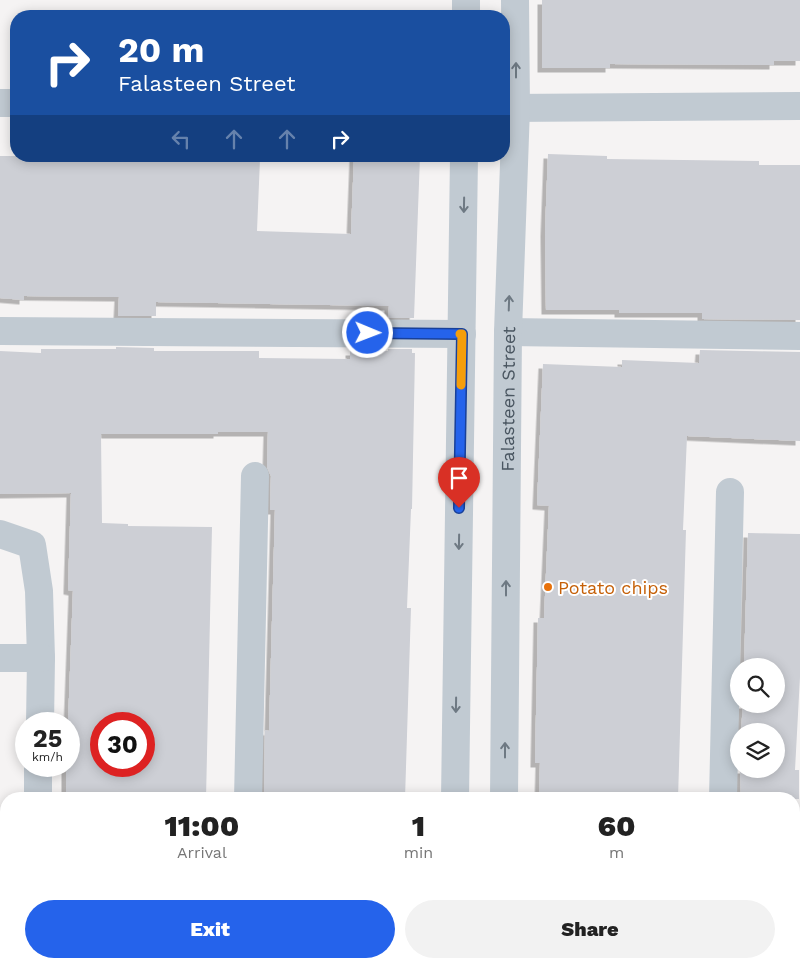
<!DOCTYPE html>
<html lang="en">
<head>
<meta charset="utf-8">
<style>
	:root { --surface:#fff; --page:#f2f2f2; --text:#222; --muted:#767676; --accent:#2563eb }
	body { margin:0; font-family:"Work Sans",sans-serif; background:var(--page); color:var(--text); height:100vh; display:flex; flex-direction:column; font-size:19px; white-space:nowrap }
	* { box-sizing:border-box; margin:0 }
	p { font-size:16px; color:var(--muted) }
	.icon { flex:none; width:28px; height:28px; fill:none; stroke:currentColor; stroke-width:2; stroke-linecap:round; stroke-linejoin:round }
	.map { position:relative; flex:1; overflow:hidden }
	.sheet { position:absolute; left:0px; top:792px; width:800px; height:176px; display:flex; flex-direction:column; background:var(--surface); border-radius:20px 20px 0 0; box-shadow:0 2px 12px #0003 }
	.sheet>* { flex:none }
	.hud { position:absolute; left:10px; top:10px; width:500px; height:152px; border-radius:20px; box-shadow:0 2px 12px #0003; background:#1a4fa0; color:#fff; overflow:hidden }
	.tools { position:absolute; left:730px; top:658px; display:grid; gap:10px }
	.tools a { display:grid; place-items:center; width:55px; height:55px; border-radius:50%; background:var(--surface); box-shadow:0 2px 12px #0003; font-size:25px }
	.speed { position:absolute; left:15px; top:712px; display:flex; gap:10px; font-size:25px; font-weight:700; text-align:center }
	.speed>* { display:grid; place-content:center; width:65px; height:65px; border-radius:50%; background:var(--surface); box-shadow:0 2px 12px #0003; line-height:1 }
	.speed small { font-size:12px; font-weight:400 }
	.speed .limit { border:8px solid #d22; background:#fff; color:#111 }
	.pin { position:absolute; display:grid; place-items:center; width:42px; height:42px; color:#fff; margin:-51px -21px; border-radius:50% 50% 50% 0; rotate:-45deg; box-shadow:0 0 5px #0007 }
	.pin .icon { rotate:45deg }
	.me { position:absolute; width:55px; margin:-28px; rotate:91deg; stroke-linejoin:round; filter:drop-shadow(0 0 4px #0008) }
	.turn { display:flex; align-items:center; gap:18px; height:105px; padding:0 25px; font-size:22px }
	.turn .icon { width:65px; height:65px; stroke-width:2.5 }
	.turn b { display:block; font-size:35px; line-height:42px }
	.lanes { display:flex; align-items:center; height:48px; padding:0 25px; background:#0003; justify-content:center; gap:25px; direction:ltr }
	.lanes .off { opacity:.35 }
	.eta { display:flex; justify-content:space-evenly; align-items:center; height:85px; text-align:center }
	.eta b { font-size:30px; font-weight:800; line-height:35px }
	.button { display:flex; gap:10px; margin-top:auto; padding:10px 25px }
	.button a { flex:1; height:58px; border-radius:30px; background:var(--accent); color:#fff; font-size:20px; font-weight:800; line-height:58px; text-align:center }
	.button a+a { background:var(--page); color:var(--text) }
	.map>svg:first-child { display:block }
	.building { fill:#cdcfd5; fill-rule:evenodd; filter:url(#shadow) }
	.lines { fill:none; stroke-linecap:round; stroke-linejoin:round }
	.street { stroke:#c1cad2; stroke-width:28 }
	.oneway { stroke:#6e7983 }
	.route-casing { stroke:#184099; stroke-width:12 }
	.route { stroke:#2563eb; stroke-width:9 }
	.slow { stroke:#f59e0b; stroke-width:9 }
	.food-dot { fill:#e8710a; stroke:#fff; stroke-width:2 }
	.labels { text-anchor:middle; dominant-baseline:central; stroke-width:4; stroke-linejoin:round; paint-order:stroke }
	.street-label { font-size:18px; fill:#4a5661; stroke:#fff }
	.food-label { font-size:18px; fill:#c56008; stroke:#fff; text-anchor:start }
</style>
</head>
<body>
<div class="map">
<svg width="800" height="968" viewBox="0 0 800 968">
	<defs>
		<filter id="shadow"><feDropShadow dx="-4.5" dy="4.5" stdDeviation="0" flood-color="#0004"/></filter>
	</defs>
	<rect width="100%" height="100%" fill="#f5f3f3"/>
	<g class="building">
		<path d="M 542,0 L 800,0 L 800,61 L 774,61 L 774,65 L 610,64 L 610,68 L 542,68 Z"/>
		<path d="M 548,154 L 607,156 L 607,159 L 759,161 L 759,165 L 800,165 L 800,320 L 702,319 L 702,313 L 619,313 L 619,310 L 546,310 L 545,232 Z"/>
		<path d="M 0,156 L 237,156 L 237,158 L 260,159 L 257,231 L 351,234 L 354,156 L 420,156 L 414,318 L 388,318 L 389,306 L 156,302 L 156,316 L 118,316 L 119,297 L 24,296 L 24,300 L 0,298 Z"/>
		<path d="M 116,347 L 154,348 L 154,351 L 259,351 L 259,358 L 350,359 L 350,351 L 388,351 L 388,349 L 412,349 L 412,353 L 415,353 L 412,509 L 411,509 L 407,608 L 411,608 L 405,799 L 264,799 L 265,730 L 269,731 L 275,510 L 270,510 L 271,476 L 267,467 L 268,432 L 218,432 L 218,434 L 101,434 L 102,523 L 128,524 L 128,526 L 212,527 L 206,799 L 66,799 L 66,766 L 69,766 L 68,724 L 73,591 L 68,590 L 71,493 L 0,494 L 0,351 L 41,353 L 41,349 L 116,349 ZM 101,724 L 144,724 L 144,766 L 101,766 Z"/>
		<path d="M 700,350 L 800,352 L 800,441 L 687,436 L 683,530 L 686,530 L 678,799 L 539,799 L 540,763 L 535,763 L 538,618 L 544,618 L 549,506 L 537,505 L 543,364 L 622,367 L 622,360 L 699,363 Z"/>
		<path d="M 748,533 L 800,534 L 800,677 L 795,770 L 799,770 L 799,799 L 741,799 L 740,769 L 776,769 L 776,731 L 741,731 L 743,704 L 776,704 L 776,666 L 744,666 Z"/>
	</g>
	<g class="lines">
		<g class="street">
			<path d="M 466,16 L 466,0"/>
			<path d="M 0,103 L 16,103"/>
			<path d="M 504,108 L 800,106"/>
			<path d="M 0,331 L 462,334"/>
			<path d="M 508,332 L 800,336"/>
			<path d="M 0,534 L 32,545 L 39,591 L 41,658 L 40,724"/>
			<path d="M 0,658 L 41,658"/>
			<path d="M 38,799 L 38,766"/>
			<path d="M 248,799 L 255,476"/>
			<path d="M 455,799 L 464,156"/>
			<path id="s1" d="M 504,799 L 508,332 L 516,108 L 515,0"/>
			<path d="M 723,799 L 730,492"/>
			<path d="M 0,939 L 6,940"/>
			<path d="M 794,962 L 800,962"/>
			<path d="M 33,968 L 33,962"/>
			<path d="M 245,968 L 245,962"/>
			<path d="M 453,968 L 453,962"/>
			<path d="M 503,968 L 503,962"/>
			<path d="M 719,968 L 719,962"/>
		</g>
	</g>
	<defs><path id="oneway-shaft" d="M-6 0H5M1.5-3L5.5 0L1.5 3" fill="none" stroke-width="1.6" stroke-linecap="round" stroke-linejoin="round" transform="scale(1.25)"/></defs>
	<g class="oneway">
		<use href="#oneway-shaft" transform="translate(516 70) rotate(-90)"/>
		<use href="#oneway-shaft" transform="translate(464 205) rotate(91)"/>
		<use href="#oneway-shaft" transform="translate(509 303) rotate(-88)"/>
		<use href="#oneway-shaft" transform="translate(459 542) rotate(91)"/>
		<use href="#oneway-shaft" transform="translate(506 588) rotate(-90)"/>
		<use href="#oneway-shaft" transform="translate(456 705) rotate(91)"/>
		<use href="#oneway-shaft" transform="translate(505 750) rotate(-90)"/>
	</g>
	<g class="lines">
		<g class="route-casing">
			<path id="route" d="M 368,333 L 462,334 L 459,508"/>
		</g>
		<use href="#route" class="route"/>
		<path class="slow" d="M 460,334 L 462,334 L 461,385"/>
	</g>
	<circle class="food-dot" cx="548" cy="587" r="5"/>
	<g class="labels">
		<g class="street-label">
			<text stroke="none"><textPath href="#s1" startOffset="400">Falasteen Street</textPath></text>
		</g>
		<g class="food-label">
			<text x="558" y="587">Potato chips</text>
		</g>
	</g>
</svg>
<div class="tools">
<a><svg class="icon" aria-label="search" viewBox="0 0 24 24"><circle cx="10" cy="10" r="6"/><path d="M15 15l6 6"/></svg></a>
<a><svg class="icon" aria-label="layers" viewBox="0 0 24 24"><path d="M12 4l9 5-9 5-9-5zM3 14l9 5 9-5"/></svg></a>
</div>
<div class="speed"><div>25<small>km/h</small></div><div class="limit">30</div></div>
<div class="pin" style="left:459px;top:508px;background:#d93025"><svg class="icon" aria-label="arrive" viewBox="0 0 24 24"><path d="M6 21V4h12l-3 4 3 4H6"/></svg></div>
<svg class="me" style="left:368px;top:333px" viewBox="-20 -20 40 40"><circle r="17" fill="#2563eb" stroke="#fff" stroke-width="3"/><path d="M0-11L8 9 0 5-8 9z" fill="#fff"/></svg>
<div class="hud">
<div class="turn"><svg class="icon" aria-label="right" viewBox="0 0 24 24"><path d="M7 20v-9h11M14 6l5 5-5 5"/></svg><div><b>20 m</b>Falasteen Street</div></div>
<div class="lanes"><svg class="icon off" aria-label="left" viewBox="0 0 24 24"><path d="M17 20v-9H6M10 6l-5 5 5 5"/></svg><svg class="icon off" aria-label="ahead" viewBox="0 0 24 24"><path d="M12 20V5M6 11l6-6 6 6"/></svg><svg class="icon off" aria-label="ahead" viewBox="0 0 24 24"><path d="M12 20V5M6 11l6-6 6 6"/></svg><svg class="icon" aria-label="right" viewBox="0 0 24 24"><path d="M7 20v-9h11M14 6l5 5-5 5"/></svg></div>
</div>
<section class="sheet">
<div class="eta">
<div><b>11:00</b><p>Arrival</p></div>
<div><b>1</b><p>min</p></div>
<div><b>60</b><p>m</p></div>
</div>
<div class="button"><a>Exit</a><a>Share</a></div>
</section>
</div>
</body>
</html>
